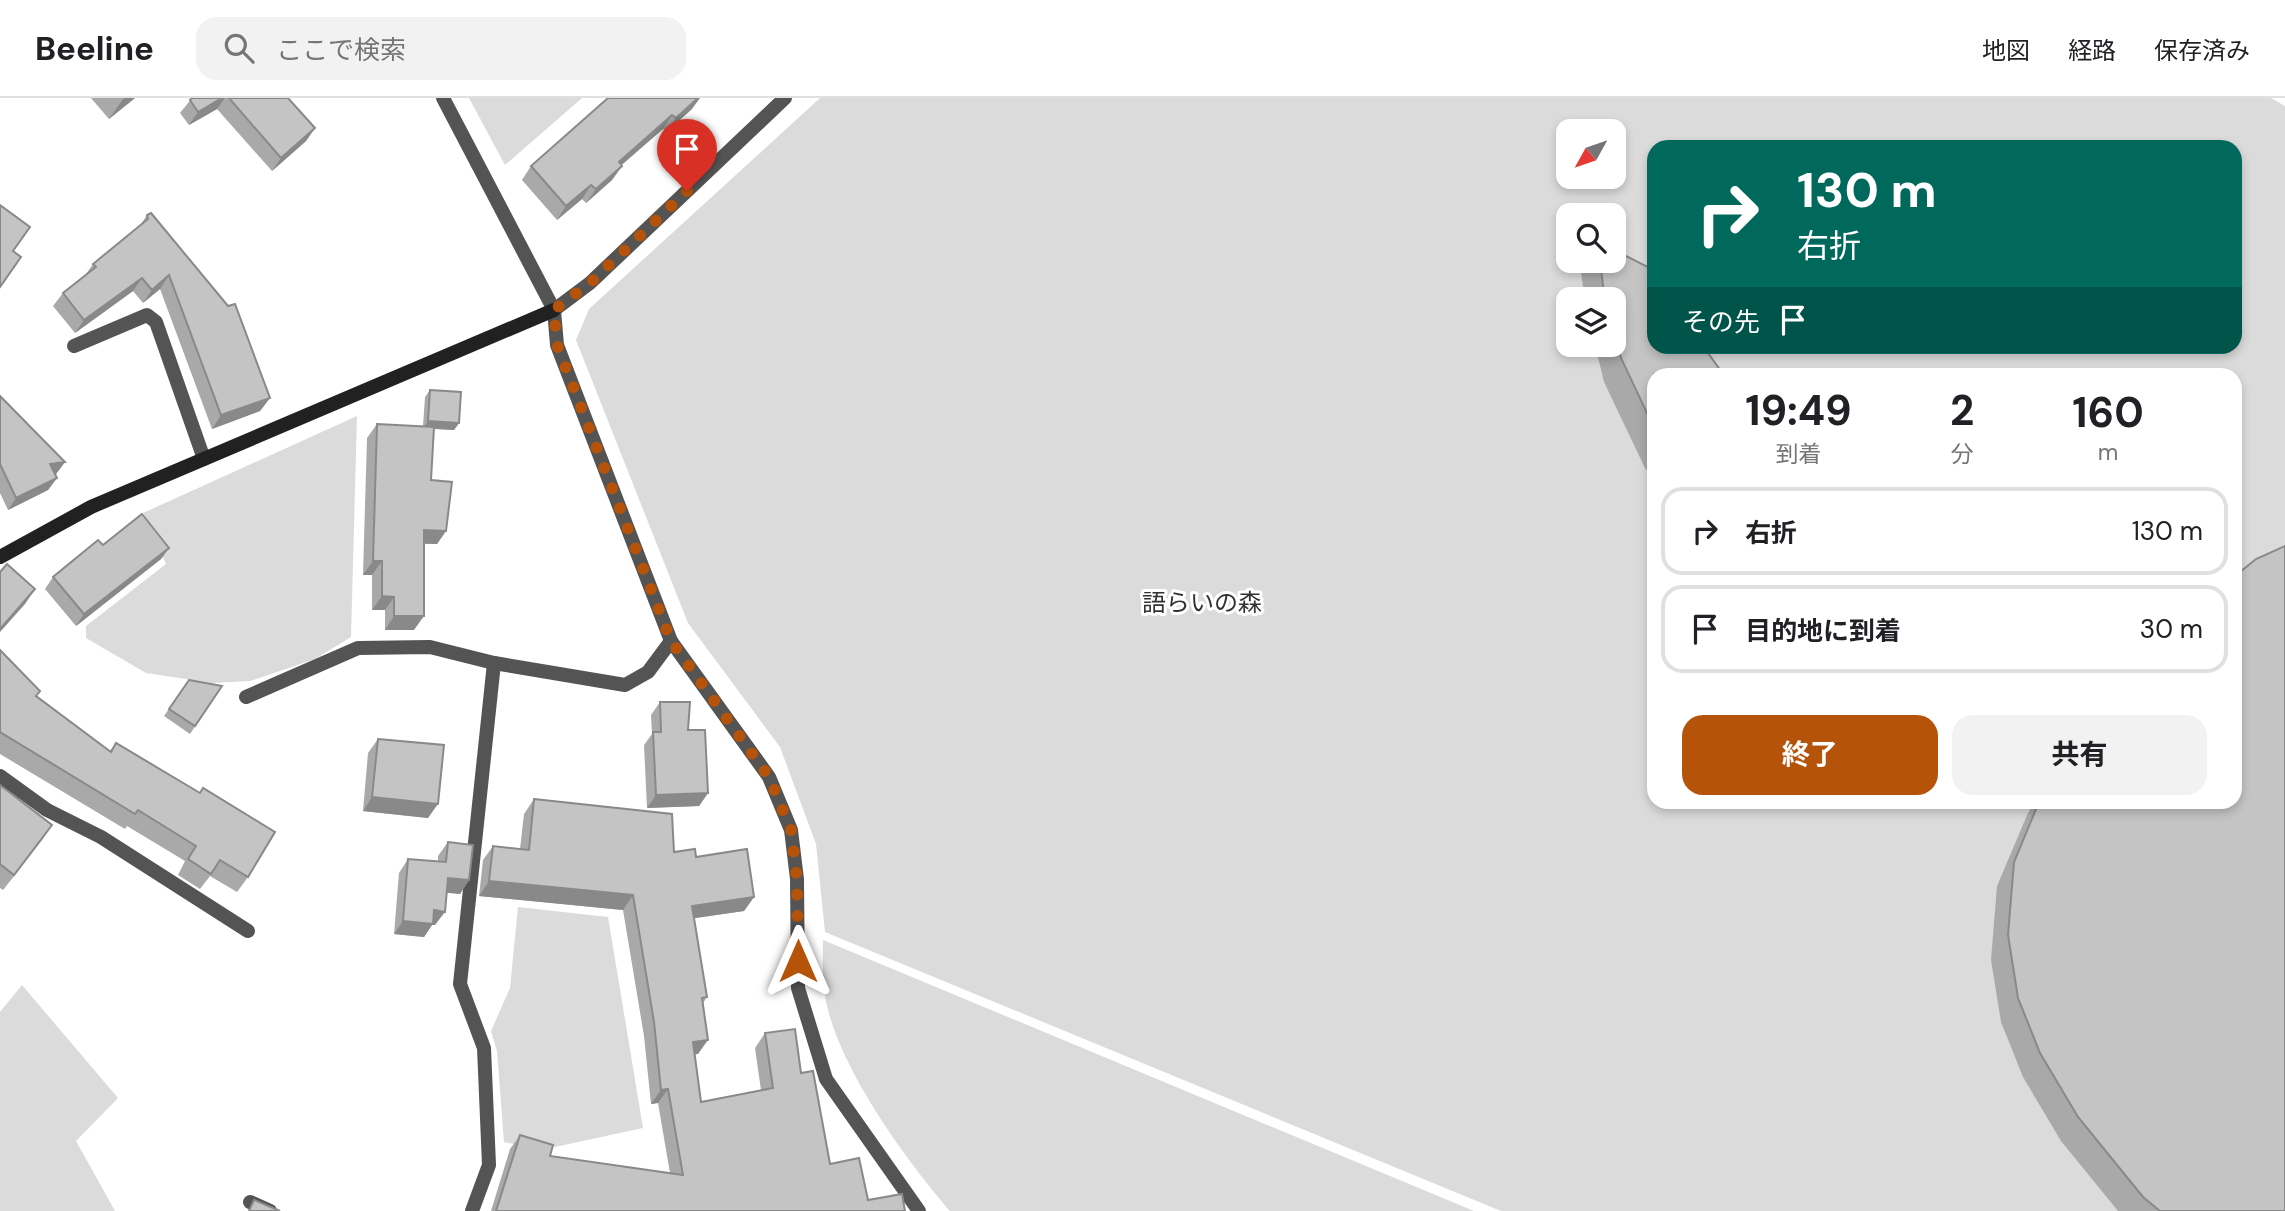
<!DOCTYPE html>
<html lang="ja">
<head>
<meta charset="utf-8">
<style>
	:root { --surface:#fff; --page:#f2f2f2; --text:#202124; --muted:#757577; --line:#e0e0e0; --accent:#b45309 }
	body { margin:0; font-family:"DM Sans","Noto Sans JP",sans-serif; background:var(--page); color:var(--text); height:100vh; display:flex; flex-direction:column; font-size:26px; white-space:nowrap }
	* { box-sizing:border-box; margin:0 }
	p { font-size:23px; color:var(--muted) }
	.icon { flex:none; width:38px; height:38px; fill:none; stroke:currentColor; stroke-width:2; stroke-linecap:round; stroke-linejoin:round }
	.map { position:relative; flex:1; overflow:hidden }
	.side { position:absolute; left:1647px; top:270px; width:595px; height:441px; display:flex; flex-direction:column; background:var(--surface); border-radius:21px; box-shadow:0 4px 10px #0003 }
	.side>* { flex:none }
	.hud { position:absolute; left:1647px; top:42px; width:595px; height:214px; border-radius:21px; box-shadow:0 4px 10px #0003; background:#00695c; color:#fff; overflow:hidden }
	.needle { width:46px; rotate:230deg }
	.controls { position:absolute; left:1556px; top:21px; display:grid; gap:14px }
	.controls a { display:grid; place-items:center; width:70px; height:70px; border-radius:14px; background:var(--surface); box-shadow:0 4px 10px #0003; font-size:35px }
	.pin { position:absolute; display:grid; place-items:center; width:60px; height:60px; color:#fff; margin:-72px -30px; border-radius:50% 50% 50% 0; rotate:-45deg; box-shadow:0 0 7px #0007 }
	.pin .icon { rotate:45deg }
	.me { position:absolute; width:77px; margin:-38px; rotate:0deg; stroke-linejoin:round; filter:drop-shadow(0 0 5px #0008) }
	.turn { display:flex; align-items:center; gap:24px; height:147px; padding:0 35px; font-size:32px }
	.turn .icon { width:91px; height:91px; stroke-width:2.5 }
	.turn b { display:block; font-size:49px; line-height:60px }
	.then { display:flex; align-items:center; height:66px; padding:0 35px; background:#0003; gap:14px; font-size:26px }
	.eta { display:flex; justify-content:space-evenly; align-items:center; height:119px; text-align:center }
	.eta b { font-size:42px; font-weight:700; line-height:49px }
	.primary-button { display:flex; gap:14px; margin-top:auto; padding:14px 35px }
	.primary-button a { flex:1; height:80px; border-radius:21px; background:var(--accent); color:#fff; font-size:28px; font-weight:700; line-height:80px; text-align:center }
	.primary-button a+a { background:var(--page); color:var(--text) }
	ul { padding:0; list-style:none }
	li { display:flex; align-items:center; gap:21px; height:88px; margin:0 14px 10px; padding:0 21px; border:4px solid var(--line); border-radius:21px }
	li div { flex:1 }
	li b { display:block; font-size:26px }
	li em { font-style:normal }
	header { display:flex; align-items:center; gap:42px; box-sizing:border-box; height:98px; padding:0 35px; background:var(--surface); border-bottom:2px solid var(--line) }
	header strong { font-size:33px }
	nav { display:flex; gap:38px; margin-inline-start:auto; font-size:24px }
	.search { width:490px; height:63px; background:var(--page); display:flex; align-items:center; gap:18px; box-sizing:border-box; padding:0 24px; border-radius:21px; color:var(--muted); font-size:26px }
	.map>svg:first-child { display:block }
	.green { fill:#dbdbdb; fill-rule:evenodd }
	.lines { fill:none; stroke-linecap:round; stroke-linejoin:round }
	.street { stroke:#545454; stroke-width:14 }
	.secondary { stroke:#212121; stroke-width:14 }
	.wall { fill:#a9a9a9 }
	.shaded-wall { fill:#898989 }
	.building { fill:#c4c4c4; stroke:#898989; stroke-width:2 }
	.route { stroke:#b45309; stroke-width:12; stroke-dasharray:0 21.6 }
	.labels { text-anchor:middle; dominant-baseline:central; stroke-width:6; stroke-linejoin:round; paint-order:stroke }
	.park-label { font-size:24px; fill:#323232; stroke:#fff }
</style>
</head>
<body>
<header>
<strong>Beeline</strong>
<div class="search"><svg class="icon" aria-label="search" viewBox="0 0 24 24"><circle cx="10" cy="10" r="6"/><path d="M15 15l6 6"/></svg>ここで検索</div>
<nav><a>地図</a><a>経路</a><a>保存済み</a></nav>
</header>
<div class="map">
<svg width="2285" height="1113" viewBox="0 0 2285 1113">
	<rect width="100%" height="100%" fill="#fff"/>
	<g class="green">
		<path d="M 469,0 L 582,0 L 505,67 Z"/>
		<path d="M 820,0 L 2271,0 L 2285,8 L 2285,1113 L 1501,1113 L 825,834 L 816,746 L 780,649 L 688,525 L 576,242 L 589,211 ZM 1568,33 L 1614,33 L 1614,79 L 1568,79 ZM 1654,49 L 2235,49 L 2235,248 L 1654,248 ZM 1568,117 L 1614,117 L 1614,163 L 1568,163 ZM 1568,201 L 1614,201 L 1614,247 L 1568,247 ZM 1654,276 L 2235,276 L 2235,704 L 1654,704 Z"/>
		<path d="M 357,318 L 351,539 L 315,561 L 250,583 L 212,585 L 146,575 L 86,540 L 86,528 L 166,466 L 143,415 Z"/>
		<path d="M 518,809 L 608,819 L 643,1030 L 541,1052 L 504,1044 L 497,953 L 491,933 L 510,890 Z"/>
		<path d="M 823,842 L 1474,1113 L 950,1113 C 905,1061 831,960 824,890 C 822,874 823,858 823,842 Z"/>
		<path d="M 22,887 L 118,1000 L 76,1043 L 115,1113 L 0,1113 L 0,914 Z"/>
	</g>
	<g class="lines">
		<g class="street">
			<path d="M 443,0 L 554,212 L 557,247 L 671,543 L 769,679 L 791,732 L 797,781 L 798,890 L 826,981 L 919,1113"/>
			<path d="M 554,212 L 590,185 L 785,0"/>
			<path d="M 74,248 L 147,217 L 156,224 L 204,361"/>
			<path d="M 246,599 L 358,550 L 430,549 L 494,565 L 625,587 L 648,574 L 671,543"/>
			<path d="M 0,678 L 47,712 L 101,739 L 248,833"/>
			<path d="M 250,1104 L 270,1113"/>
			<path d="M 472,1113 L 489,1067 L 484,950 L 460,886 L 494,565"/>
		</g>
		<path class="secondary" d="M 0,459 L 91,409 L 554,212"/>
	</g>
	<g class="wall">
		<path d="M 91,0 L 135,0 L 109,21 Z"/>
		<path d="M 192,0 L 288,0 L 315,30 L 306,43 L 272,73 L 217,11 L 189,27 L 180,15 Z"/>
		<path d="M 608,0 L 692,11 L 666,34 L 663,31 L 621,67 L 622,68 L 612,82 L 586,105 L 582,101 L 557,122 L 522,82 L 531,68 Z"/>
		<path d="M 147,117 L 270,300 L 260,313 L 212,331 L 160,191 L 143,205 L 133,193 L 75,235 L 53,208 L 63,195 L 86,176 L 93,166 L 139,129 Z"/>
		<path d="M 1584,163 L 1614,163 L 1654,248 L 1654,382 L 1645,370 L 1604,284 L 1595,247 L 1614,247 L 1614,201 L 1585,201 L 1580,168 Z"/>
		<path d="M 430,292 L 459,325 L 454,332 L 433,331 L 431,382 L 446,433 L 437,446 L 424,446 L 414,532 L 385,532 L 385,512 L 372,512 L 372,477 L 363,477 L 367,340 L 377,326 L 423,328 L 425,299 Z"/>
		<path d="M 0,298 L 65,364 L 56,376 L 55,376 L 57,380 L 48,392 L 8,412 L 0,395 Z"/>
		<path d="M 103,447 L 169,450 L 161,461 L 76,528 L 45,491 L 53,479 Z"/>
		<path d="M 0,552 L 37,598 L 110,653 L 116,645 L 248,779 L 237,794 L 210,778 L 200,791 L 178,777 L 185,763 L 127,728 L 125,731 L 0,656 Z"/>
		<path d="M 189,582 L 222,588 L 190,636 L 164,618 Z"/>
		<path d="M 660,604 L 688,632 L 708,695 L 699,708 L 647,710 L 644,647 L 652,636 L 651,617 Z"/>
		<path d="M 378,641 L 428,720 L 363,713 L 368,655 Z"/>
		<path d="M 0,687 L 52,727 L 3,792 L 0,790 Z"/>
		<path d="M 534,701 L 674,754 L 696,759 L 754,799 L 744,813 L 694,820 L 707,899 L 703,905 L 698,956 L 695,956 L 701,1004 L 761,992 L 755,950 L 765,935 L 801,975 L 830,1066 L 868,1102 L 905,1113 L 491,1113 L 510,1051 L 520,1037 L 550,1058 L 670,1075 L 658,1005 L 651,1006 L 644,938 L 623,812 L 479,798 L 483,762 L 493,748 L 520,751 L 524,716 Z"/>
		<path d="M 2035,704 L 2235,704 L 2285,1113 L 2118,1113 L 2061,1043 L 2023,979 L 2001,924 L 1991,862 L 1997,788 L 2028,715 Z"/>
		<path d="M 448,744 L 469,782 L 460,796 L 447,794 L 435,827 L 432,827 L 424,839 L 394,836 L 399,775 L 408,761 L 438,764 L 438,758 Z"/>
	</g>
	<g class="shaded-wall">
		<path d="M 125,0 L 135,0 L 109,21 L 123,1 Z"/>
		<path d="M 222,0 L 225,0 L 217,11 L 189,27 L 198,14 Z"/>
		<path d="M 698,0 L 700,0 L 692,11 L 666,34 L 676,20 Z"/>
		<path d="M 672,17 L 663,31 L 609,78 L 619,64 Z"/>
		<path d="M 315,30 L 306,43 L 272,73 L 281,60 Z"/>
		<path d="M 622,68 L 612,82 L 586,105 L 596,91 Z"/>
		<path d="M 591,87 L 582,101 L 557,122 L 566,108 Z"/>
		<path d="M 169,177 L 160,191 L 143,205 L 152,192 Z"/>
		<path d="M 142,180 L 133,193 L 75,235 L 84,222 Z"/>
		<path d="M 270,300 L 260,313 L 212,331 L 221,317 Z"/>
		<path d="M 428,323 L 459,325 L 454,332 L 423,330 Z"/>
		<path d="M 65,364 L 56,376 L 42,378 L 50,366 Z"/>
		<path d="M 57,380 L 48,392 L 8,412 L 16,400 Z"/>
		<path d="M 424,432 L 446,433 L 437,446 L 414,445 Z"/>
		<path d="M 169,450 L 161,461 L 76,528 L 84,516 Z"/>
		<path d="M 373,463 L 382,463 L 372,477 L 363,477 Z"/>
		<path d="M 35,491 L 25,506 L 0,534 L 0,531 Z"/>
		<path d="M 382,498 L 394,499 L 385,512 L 372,512 Z"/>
		<path d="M 394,518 L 424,518 L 414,532 L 385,532 Z"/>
		<path d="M 708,695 L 699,708 L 647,710 L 656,697 Z"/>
		<path d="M 372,699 L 438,706 L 428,720 L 363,713 Z"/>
		<path d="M 52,727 L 42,742 L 3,792 L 14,777 Z"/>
		<path d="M 448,780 L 469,782 L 460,796 L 438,794 Z"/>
		<path d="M 489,783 L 633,797 L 623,812 L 479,798 Z"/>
		<path d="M 754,799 L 744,813 L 682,822 L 692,808 Z"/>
		<path d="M 434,812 L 445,814 L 435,827 L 432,827 L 424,839 L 394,836 L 403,823 Z"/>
		<path d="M 708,942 L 698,956 L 683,958 L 693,944 Z"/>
		<path d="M 668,991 L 658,1005 L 651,1006 L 661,992 Z"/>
	</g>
	<g class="building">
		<path d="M 192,0 L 222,0 L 198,14 L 190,2 Z"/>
		<path d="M 229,0 L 288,0 L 315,30 L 281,60 Z"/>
		<path d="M 608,0 L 698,0 L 676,20 L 672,17 L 619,64 L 622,68 L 596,91 L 591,87 L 566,108 L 531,68 Z"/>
		<path d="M 0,107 L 30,129 L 13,153 L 21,159 L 0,189 Z"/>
		<path d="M 151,115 L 228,208 L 235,206 L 270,300 L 221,317 L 169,177 L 152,192 L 142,180 L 84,222 L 63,195 L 96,169 L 93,166 L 148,121 L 147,117 Z"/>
		<path d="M 1614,152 L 1654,172 L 1654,248 L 1703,248 L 1723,276 L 1654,276 L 1654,330 L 1621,260 L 1614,231 L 1614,201 L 1606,201 L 1604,195 L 1600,163 L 1614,163 Z"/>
		<path d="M 430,292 L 461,294 L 459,325 L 428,323 Z"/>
		<path d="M 0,298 L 65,364 L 50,366 L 57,380 L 16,400 L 0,366 Z"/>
		<path d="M 377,326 L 434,329 L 431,382 L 452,384 L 446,433 L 424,432 L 424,518 L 394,518 L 394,499 L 382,498 L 382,463 L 373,463 Z"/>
		<path d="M 142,416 L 169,450 L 84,516 L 53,479 L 98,442 L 103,447 Z"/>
		<path d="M 2285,448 L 2285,1113 L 2160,1113 L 2143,1099 L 2078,1019 L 2040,955 L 2018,900 L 2008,837 L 2014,764 L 2039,704 L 2235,704 L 2235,478 L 2256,461 Z"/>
		<path d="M 7,466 L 35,491 L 0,531 L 0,474 Z"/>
		<path d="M 0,552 L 40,593 L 36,598 L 111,654 L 116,645 L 200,695 L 203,690 L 275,734 L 248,779 L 220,762 L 211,776 L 188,761 L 196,748 L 138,712 L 135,716 L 0,634 Z"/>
		<path d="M 189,582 L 222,588 L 195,628 L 169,611 Z"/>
		<path d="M 660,604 L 690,604 L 688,632 L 705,632 L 708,695 L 656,697 L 653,634 L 661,634 Z"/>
		<path d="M 378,641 L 444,647 L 438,706 L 372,699 Z"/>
		<path d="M 0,687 L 52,727 L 14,777 L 0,766 Z"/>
		<path d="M 534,701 L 672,716 L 674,754 L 695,751 L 696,759 L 747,751 L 754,799 L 692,808 L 707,899 L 702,900 L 708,942 L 693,944 L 701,1004 L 773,990 L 765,935 L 795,931 L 801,975 L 813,973 L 830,1066 L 859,1060 L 868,1102 L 902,1096 L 905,1113 L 496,1113 L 520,1037 L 553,1047 L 550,1058 L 683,1077 L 668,991 L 661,992 L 654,924 L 633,797 L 489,783 L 493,748 L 529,752 Z"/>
		<path d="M 448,744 L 473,747 L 469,782 L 448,780 L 445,814 L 434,812 L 433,826 L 403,823 L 408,761 L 446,764 Z"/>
		<path d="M 254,1102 L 280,1113 L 249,1113 Z"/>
	</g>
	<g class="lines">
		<path class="route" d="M 687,93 L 590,185 L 554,212 L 557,247 L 671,543 L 769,679 L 791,732 L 797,782 L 798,863"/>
	</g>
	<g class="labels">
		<g class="park-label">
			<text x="1202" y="504">語らいの森</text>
		</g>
	</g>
</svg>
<div class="controls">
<a><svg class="needle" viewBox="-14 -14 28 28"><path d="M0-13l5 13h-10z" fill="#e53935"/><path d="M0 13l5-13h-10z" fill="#757577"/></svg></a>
<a><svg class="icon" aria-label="search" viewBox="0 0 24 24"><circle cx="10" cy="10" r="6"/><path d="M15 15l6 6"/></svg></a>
<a><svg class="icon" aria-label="layers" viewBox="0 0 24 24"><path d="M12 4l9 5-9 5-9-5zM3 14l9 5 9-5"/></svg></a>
</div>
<div class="pin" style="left:687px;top:93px;background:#d93025"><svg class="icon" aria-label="arrive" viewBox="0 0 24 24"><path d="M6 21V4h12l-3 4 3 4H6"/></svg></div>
<svg class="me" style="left:798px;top:863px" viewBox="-20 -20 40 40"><path d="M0-17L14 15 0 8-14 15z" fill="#b45309" stroke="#fff" stroke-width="4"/></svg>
<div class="hud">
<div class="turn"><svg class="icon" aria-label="right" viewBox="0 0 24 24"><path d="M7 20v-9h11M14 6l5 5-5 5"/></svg><div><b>130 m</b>右折</div></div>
<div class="then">その先<svg class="icon" aria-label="arrive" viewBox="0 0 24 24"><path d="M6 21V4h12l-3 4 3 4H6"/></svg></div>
</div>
<section class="side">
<div class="eta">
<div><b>19:49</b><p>到着</p></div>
<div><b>2</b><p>分</p></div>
<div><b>160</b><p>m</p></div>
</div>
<ul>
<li><svg class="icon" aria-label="right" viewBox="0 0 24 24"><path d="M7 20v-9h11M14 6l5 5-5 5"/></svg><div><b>右折</b></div><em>130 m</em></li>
<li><svg class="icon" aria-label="arrive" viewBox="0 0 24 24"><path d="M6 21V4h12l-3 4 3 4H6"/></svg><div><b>目的地に到着</b></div><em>30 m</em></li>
</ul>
<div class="primary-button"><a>終了</a><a>共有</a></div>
</section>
</div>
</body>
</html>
